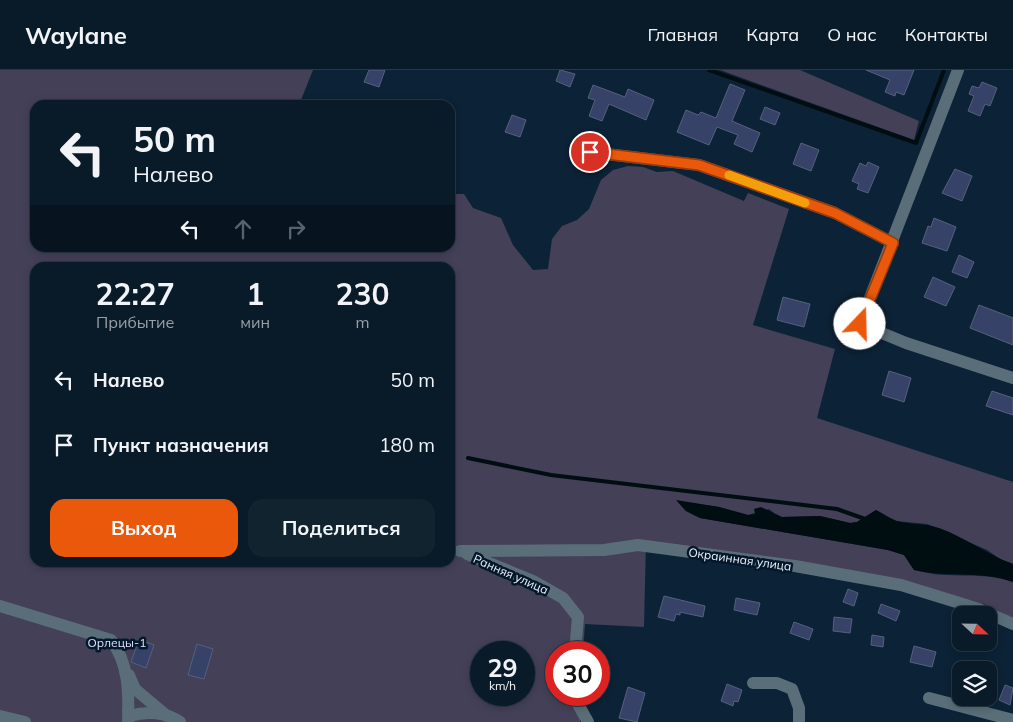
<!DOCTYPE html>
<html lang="ru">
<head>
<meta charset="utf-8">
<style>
	:root { --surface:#091a28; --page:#122330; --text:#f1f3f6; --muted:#99a1a8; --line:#293845; --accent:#ea580c }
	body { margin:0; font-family:Mulish,sans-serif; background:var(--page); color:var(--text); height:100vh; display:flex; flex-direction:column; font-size:19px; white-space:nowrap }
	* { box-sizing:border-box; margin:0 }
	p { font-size:16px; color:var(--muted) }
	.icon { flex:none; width:28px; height:28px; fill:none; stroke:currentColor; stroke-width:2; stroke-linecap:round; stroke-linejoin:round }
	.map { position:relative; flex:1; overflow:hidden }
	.drawer { position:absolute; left:30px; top:192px; width:425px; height:305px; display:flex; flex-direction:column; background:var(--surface); border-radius:15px; box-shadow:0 2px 8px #0003,0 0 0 1px var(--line) }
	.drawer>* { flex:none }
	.guide { position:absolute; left:30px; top:30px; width:425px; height:152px; border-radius:15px; box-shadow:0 2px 8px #0003,0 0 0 1px var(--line); background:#091a28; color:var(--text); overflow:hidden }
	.needle { width:32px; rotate:112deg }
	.controls { position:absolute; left:952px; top:536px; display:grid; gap:10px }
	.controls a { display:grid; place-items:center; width:45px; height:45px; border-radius:10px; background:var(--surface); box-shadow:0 2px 8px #0003,0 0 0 1px var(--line); font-size:25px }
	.speed { position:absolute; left:470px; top:571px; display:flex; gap:10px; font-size:25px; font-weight:700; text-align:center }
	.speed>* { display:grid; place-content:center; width:65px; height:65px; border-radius:50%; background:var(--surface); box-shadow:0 2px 8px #0003,0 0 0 1px var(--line); line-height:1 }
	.speed small { font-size:12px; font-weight:400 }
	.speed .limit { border:8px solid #d22; background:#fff; color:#111 }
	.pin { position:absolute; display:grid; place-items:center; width:42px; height:42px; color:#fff; margin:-21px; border:2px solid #fff; border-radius:50%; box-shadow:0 1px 5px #0007 }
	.me { position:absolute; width:55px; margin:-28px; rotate:21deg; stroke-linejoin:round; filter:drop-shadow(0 0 4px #0008) }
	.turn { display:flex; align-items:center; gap:18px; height:105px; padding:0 20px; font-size:22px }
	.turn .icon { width:65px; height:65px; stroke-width:2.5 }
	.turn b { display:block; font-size:35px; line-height:42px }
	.lanes { display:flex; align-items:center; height:48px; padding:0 20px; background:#0003; justify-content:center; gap:25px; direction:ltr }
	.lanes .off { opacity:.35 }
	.eta { display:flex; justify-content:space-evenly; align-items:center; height:85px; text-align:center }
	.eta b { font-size:30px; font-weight:700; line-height:35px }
	.button { display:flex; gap:10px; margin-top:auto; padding:10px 20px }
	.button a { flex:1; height:58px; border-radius:15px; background:var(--accent); color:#fff; font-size:20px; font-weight:700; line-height:58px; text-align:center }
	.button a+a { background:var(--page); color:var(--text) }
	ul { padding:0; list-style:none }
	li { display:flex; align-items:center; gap:15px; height:65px; padding:0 20px }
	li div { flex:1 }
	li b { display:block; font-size:19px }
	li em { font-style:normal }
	header { display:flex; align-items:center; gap:30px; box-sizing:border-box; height:70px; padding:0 25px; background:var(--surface); border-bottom:1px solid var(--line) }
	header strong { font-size:24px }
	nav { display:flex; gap:28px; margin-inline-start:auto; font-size:18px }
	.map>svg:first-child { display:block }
	.green { fill:#434058; fill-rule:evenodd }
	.water { fill:#000e11 }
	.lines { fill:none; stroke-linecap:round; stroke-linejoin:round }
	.stream { stroke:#000e11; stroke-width:4 }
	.building { fill:#364267; stroke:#56607d }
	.minor { stroke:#596e78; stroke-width:12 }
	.route-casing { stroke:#983908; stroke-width:12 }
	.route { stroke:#ea580c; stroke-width:9 }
	.slow { stroke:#f59e0b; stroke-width:9 }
	.labels { text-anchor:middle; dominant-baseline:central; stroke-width:5; stroke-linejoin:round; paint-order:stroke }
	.street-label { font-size:12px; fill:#edf5fe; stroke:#04182c }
	.park-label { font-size:12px; fill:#e2dffb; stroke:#04182c }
</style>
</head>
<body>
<header>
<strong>Waylane</strong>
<nav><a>Главная</a><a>Карта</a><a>О нас</a><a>Контакты</a></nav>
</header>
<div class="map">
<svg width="1013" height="652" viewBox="0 0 1013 652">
	<rect width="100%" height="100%" fill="#0c2236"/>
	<g class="green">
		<path d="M 0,0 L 313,0 L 299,35 L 35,35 L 35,178 L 450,178 L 450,124 L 464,124 L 473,138 L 501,148 L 513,175 L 533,200 L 548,199 L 552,169 L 562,156 L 577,150 L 589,139 L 601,110 L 613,100 L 628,96 L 643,97 L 657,102 L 673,101 L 744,131 L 748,123 L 789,139 L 753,255 L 835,279 L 817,348 L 1013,412 L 1013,494 L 1000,489 L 987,480 L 927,454 L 896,451 L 876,440 L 857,452 L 850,453 L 820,446 L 782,447 L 775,444 L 769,439 L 748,445 L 719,437 L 677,431 L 686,441 L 700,448 L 888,480 L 904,485 L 914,500 C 924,502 935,505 946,505 C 970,506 990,504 1013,512 L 1013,548 L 984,534 L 902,511 L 646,471 L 644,557 L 585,554 L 583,582 L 556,582 L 556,625 L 581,625 L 580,652 L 0,652 ZM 35,198 L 450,198 L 450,492 L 35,492 ZM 481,582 L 524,582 L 524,625 L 481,625 Z"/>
		<path d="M 720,0 L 800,0 L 919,51 L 914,70 Z"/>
	</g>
	<path class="water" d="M 676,430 L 719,437 L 748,445 L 755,444 L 754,439 L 761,437 L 782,447 L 820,446 L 850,453 L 857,452 L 876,440 C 882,443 890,449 897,451 C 910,455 925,453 939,458 C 965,467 987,485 1013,494 L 1013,512 C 980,500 947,508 914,500 L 904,485 L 888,480 L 700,448 L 686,441 Z"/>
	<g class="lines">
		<g class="stream">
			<path d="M 709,0 L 916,73 L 944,0"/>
			<path d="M 468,388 L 551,405 L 837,439 L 868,450"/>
		</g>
	</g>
	<g class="building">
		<path d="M 369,0 L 385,0 L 379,17 L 364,12 Z"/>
		<path d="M 560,0 L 575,4 L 570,17 L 556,11 Z"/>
		<path d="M 866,0 L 914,0 L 904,25 L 896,22 L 895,26 L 885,22 L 890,10 Z"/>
		<path d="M 982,12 L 997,18 L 990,36 L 985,34 L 980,46 L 968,41 L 974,26 L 969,24 L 972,16 L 979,18 Z"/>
		<path d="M 730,14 L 745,20 L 732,51 L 760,63 L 752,82 L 734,74 L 738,65 L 717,57 L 709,75 L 677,62 L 686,40 L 698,45 L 701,42 L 716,48 Z"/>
		<path d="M 593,15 L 625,27 L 628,19 L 654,30 L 646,50 L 609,34 L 602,51 L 589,46 L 595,30 L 588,28 Z"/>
		<path d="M 765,37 L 780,43 L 775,55 L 760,49 Z"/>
		<path d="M 512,45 L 526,50 L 520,67 L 505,62 Z"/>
		<path d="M 801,73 L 819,80 L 811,101 L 793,94 Z"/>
		<path d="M 868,92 L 879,97 L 868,123 L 857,119 L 859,114 L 852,111 L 860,93 L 866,96 Z"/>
		<path d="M 955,99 L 972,106 L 962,131 L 942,123 Z"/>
		<path d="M 934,148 L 956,157 L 947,181 L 922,173 L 928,156 L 931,157 Z"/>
		<path d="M 959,185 L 974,192 L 967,208 L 952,202 Z"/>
		<path d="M 933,207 L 955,217 L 946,236 L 924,227 Z"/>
		<path d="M 783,227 L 810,234 L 804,257 L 777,250 Z"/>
		<path d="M 979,235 L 1013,248 L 1013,275 L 970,258 Z"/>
		<path d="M 889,301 L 911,308 L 904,332 L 882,325 Z"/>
		<path d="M 992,321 L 1013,328 L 1013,345 L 986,336 Z"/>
		<path d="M 848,519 L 858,523 L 854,536 L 843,532 Z"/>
		<path d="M 664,526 L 705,536 L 703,547 L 680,542 L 680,545 L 676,544 L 674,551 L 658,547 Z"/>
		<path d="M 736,528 L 760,533 L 757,545 L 734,540 Z"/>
		<path d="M 881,534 L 900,541 L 896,551 L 878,543 Z"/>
		<path d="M 834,547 L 852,549 L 850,563 L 833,561 Z"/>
		<path d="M 794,552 L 813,559 L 809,570 L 790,563 Z"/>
		<path d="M 872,565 L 884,567 L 883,577 L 871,575 Z"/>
		<path d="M 139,569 L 154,575 L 146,598 L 131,592 Z"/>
		<path d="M 197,574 L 213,579 L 204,609 L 188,605 Z"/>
		<path d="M 914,576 L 936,582 L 932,597 L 910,592 Z"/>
		<path d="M 727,614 L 742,620 L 738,632 L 734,631 L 733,636 L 721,631 Z"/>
		<path d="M 1005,615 L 1013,618 L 1010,635 L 999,630 Z"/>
		<path d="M 628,617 L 645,623 L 637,652 L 619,648 Z"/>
	</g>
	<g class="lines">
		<g class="minor">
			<path d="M 958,0 L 860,254 L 906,273 L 1013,308"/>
			<path d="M 589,82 L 699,95 L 835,143 L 893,173"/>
			<path d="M 460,481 L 604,480 L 638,475 L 795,496 L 901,515 L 979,539 L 1013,554"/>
			<path d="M 467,484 L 533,511 L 563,528 L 578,547 L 575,582"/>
			<path d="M 0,536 L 111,570 C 129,593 129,624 128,652"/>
			<path d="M 129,605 L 135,619 L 167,646"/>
			<path d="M 753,613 L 777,613 L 792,619 L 799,638 L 799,652"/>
			<path d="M 578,625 L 579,636 L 588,652"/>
			<path d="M 929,628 L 1013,650"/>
			<path d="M 128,639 L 130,646 C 146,641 166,642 180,652"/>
			<path d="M 0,646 L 25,652"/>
		</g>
	</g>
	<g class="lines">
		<g class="route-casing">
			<path id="route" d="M 590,82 L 699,95 L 835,143 L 893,173 L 860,254"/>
		</g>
		<use href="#route" class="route"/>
		<path class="slow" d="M 729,105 L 805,133"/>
	</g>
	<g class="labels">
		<g class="street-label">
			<text transform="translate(740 489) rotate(8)">Окраинная улица</text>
			<text transform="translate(511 504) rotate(24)">Ранняя улица</text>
		</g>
		<g class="park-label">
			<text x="117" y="572">Орлецы-1</text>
		</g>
	</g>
</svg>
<div class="controls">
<a><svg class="needle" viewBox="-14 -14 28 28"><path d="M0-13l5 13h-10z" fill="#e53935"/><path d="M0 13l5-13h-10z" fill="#99a1a8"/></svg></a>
<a><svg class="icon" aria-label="layers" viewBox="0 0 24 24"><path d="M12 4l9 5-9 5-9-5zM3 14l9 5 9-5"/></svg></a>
</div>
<div class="speed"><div>29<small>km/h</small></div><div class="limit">30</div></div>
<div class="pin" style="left:590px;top:82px;background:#d93025"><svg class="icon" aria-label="arrive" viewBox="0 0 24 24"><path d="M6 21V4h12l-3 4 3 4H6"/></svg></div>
<svg class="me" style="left:860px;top:254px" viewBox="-20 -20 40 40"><circle r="19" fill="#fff"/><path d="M0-13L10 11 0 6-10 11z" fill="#ea580c"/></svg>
<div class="guide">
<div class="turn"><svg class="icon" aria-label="left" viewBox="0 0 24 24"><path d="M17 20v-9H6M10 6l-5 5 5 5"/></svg><div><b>50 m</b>Налево</div></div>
<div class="lanes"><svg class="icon" aria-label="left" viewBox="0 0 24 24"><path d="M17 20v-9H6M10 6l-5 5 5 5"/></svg><svg class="icon off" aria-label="ahead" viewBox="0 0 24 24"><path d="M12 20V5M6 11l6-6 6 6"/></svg><svg class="icon off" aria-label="right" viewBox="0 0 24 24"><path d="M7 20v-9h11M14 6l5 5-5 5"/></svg></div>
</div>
<section class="drawer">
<div class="eta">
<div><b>22:27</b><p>Прибытие</p></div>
<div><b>1</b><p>мин</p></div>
<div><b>230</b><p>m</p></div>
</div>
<ul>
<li><svg class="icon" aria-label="left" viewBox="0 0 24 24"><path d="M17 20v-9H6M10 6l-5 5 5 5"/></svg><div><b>Налево</b></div><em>50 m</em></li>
<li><svg class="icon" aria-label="arrive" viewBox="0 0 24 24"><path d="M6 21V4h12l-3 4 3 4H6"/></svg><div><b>Пункт назначения</b></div><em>180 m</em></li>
</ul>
<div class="button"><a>Выход</a><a>Поделиться</a></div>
</section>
</div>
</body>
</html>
